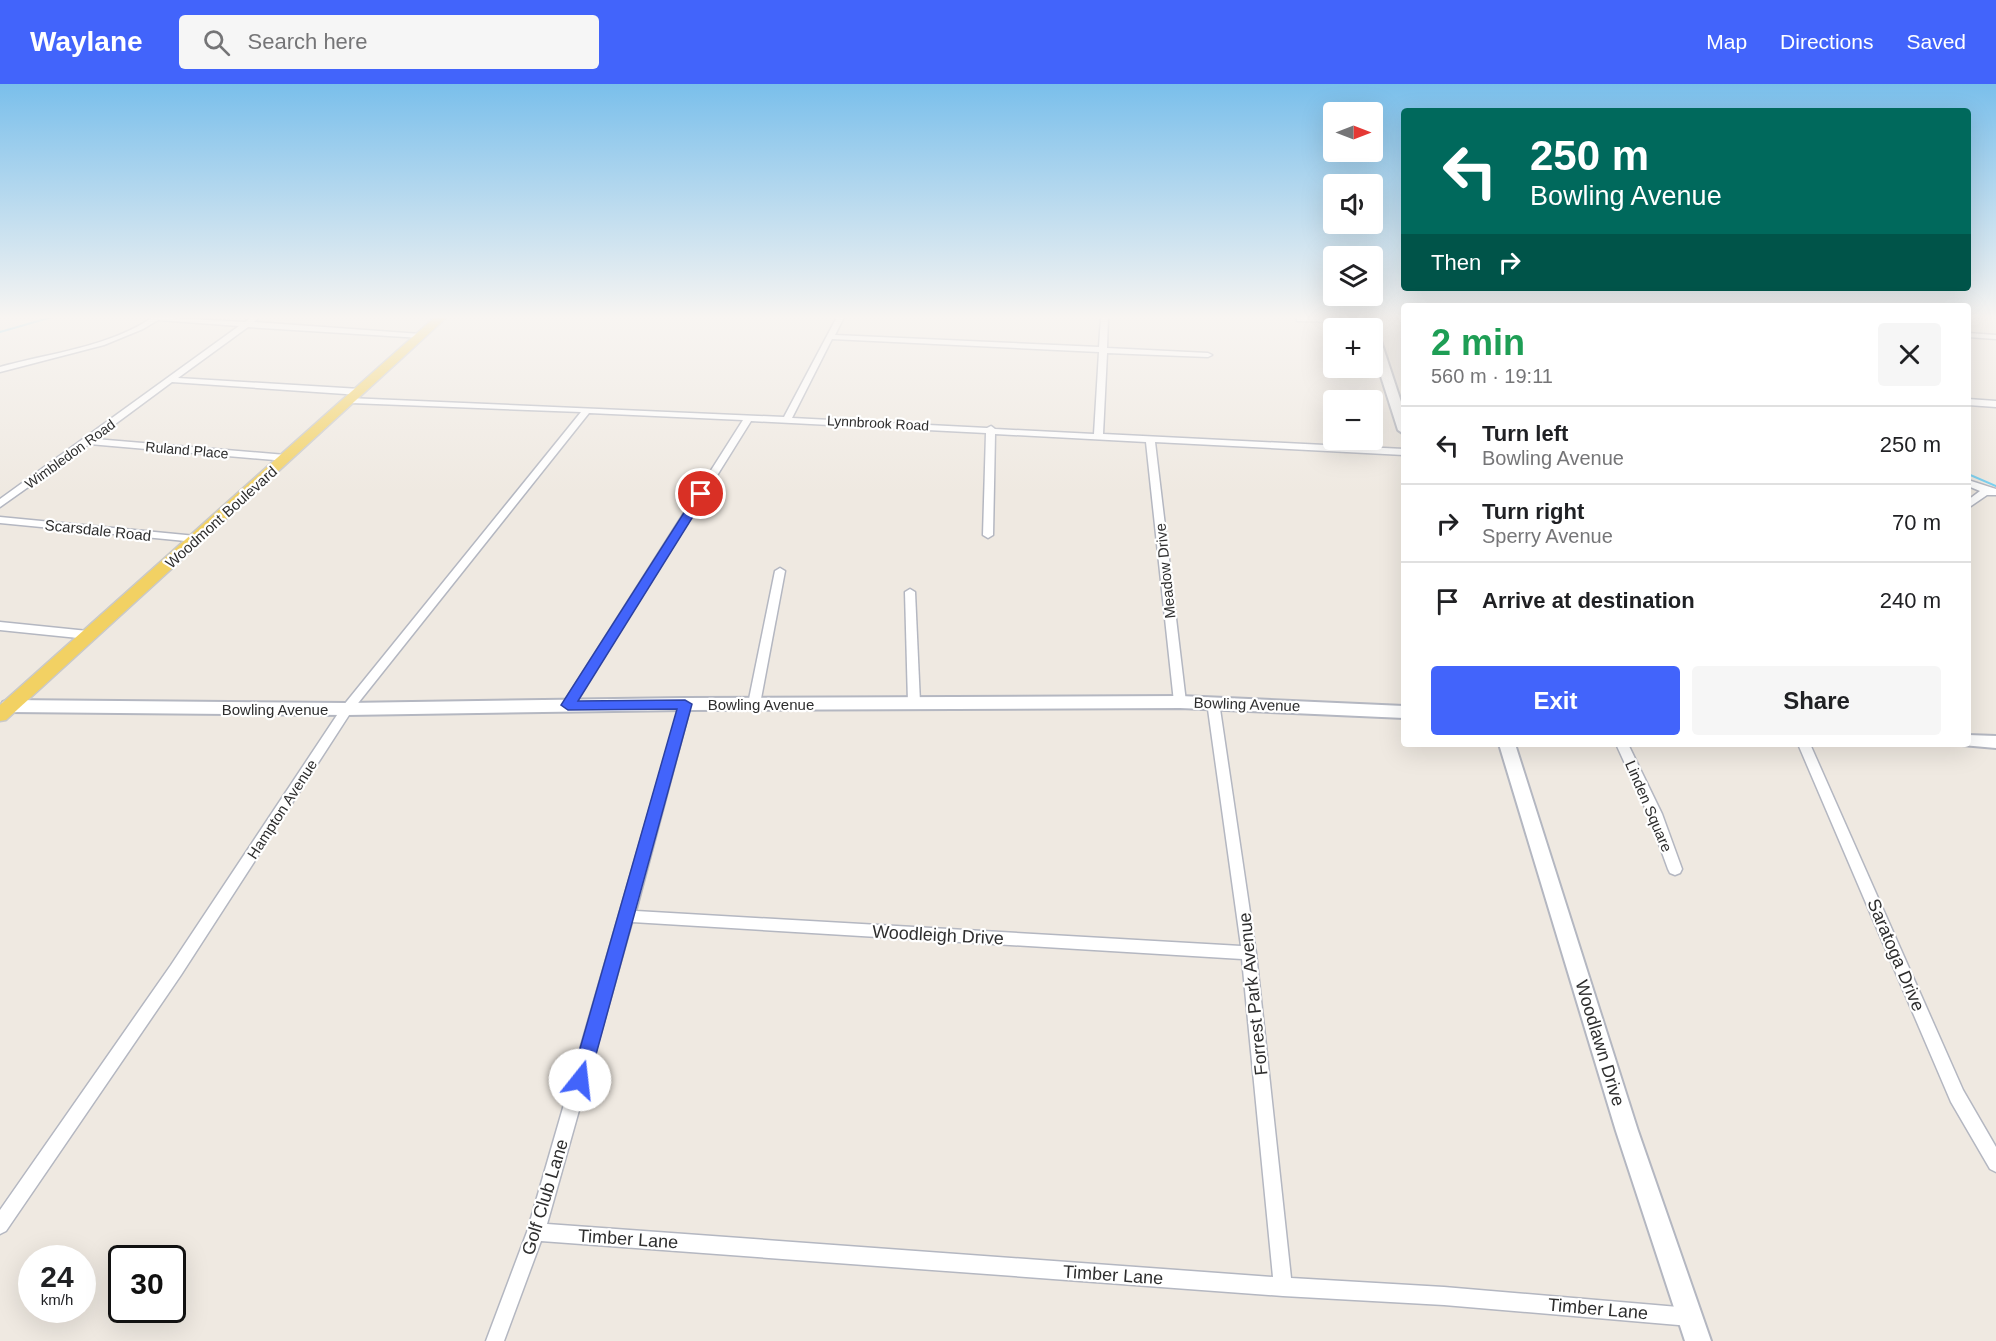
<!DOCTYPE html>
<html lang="en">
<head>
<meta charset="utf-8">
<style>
	:root { --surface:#fff; --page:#f6f6f6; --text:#202124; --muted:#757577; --line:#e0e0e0; --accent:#4264fb }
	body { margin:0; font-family:Arial,sans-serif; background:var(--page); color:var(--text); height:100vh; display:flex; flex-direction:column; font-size:22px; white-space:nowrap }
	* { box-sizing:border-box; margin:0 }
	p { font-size:20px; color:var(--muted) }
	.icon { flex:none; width:33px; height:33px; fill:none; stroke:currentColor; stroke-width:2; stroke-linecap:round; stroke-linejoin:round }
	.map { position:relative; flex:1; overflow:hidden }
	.sheet { position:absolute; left:1401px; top:219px; width:570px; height:444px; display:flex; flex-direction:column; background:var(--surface); border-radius:6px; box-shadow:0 6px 24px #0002 }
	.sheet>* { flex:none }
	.hud { position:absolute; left:1401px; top:24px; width:570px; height:183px; border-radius:6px; box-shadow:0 6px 24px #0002; background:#00695c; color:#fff; overflow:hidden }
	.needle { width:39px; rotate:90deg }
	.controls { position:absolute; left:1323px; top:18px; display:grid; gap:12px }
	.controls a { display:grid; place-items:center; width:60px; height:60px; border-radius:6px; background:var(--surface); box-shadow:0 6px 24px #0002; font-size:30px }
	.speed { position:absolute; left:18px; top:1161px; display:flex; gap:12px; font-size:30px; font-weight:700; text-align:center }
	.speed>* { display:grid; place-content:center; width:78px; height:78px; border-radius:50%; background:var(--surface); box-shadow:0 6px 24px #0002; line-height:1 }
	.speed small { font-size:15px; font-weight:400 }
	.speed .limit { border:3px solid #111; border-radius:9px; background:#fff; color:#111 }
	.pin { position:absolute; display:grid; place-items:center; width:51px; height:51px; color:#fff; margin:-26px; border:3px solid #fff; border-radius:50%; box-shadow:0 2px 6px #0007 }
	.me { position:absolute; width:66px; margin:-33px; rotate:16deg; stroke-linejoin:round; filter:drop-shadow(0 0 4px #0008) }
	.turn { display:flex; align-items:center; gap:21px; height:126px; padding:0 30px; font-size:27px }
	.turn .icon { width:78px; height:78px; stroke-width:2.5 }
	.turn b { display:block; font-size:42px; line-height:51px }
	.then { display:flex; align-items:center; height:57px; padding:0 30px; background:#0003; gap:12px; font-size:22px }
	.round { display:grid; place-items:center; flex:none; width:63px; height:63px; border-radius:6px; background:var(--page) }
	.summary { display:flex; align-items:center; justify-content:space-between; height:102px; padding:0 30px }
	h1 { font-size:36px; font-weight:700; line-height:45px; color:#1e9e55 }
	.cta { display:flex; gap:12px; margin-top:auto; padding:12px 30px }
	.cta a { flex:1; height:69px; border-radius:6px; background:var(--accent); color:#fff; font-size:24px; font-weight:700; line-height:69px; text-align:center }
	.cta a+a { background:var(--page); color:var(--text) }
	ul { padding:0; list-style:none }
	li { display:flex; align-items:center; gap:18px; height:78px; padding:0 30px; border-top:2px solid var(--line) }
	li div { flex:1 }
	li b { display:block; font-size:22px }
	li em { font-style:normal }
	header { display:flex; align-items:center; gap:36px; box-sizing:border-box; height:84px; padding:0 30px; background:var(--accent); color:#fff }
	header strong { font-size:28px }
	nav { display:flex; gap:33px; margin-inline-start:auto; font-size:21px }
	.search { width:420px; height:54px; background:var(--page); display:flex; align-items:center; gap:15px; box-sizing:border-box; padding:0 21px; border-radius:6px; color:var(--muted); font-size:22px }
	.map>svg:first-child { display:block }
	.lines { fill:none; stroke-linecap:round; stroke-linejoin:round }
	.stream { stroke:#75cff0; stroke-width:2 }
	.street-casing { stroke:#b4b7c1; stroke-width:3 }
	.secondary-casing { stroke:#b4b7c1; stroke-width:4 }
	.primary-casing { stroke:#c9c9c9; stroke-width:3 }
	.street { fill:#fff; fill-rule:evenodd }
	.secondary { fill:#fff; fill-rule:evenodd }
	.primary { fill:#f2d163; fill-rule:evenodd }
	.route { fill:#4264fb; stroke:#2b41a3; stroke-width:1.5 }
	.labels { text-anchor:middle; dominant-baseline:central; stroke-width:4.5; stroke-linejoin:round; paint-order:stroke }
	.far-street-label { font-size:14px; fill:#2e2e2e; stroke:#fff }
	.street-label { font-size:15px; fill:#2e2e2e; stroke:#fff }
	.near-street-label { font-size:18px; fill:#2e2e2e; stroke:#fff }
</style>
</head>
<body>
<header>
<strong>Waylane</strong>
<div class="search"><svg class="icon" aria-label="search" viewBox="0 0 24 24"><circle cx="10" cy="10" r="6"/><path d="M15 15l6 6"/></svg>Search here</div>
<nav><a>Map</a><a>Directions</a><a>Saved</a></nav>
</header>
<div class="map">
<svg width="1996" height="1257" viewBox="0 0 1996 1257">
	<rect width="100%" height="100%" fill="#efe9e1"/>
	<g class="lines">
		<g class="stream">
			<path d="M 0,248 L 52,233"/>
			<path d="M 1968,390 L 1996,402"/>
		</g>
		<g class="street-casing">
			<g id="street">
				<path d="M 153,233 L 245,238 L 252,233 L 259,233 L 254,238 L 421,250 L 425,252 L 421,254 L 248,243 L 178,294 L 360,305 L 364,308 L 360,311 L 172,298 L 95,355 L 286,371 L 291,374 L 286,377 L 89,360 L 0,423 L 0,415 L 239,242 L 158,236 L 143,245 L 104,261 L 0,288 L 0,283 C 50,269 110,263 153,233 Z"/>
				<path d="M 837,233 L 844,233 L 835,251 L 1099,263 L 1101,233 L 1108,233 L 1107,264 L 1208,269 L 1212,271 L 1208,273 L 1107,269 L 1103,350 L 1404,365 L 1404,371 L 1155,358 L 1186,618 L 1180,622 L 1174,618 L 1146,358 L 995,350 L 993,451 L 988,454 L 983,451 L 986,349 L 751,337 L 572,624 L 568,625 L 562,621 L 564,618 L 743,336 L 589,329 L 351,628 L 181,891 L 6,1147 L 0,1150 L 0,1126 L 171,881 L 343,622 L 581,328 L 351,319 L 347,316 L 348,314 L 784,333 ZM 832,255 L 1099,268 L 1094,350 L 995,345 L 991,342 L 987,344 L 792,334 Z"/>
				<path d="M 1297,233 L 1333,234 L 1376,243 L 1372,245 L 1333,238 L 1300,237 L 1297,237 Z"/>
				<path d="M 1968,249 L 1996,251 L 1996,255 L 1968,253 Z"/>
				<path d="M 1968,315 L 1996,317 L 1996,323 L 1968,321 Z"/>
				<path d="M 1968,396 L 1996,405 L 1996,411 L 1987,411 L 1968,424 L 1968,416 L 1980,407 L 1968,402 Z"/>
				<path d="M 0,433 L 196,452 L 201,455 L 196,458 L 0,439 Z"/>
				<path d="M 780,484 L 785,487 L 760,620 L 754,624 L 748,620 L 775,487 Z"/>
				<path d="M 910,505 L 915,508 L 920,619 L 914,623 L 908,619 L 905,508 Z"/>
				<path d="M 0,538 L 88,547 L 94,551 L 88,555 L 0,546 Z"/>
				<path d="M 1213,614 L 1219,618 L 1256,869 L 1291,1194 L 1444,1203 L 1690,1224 L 1697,1226 L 1699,1233 L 1697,1240 L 1690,1242 L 1444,1221 L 1283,1212 L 541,1157 L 504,1257 L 486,1257 L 527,1148 L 681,617 L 689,617 L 691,620 L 636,827 L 1241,862 L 1207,618 ZM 632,838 L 1242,875 L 1273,1193 L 547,1140 Z"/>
				<path d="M 1616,660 L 1628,660 L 1662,730 L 1682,785 L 1680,789 L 1675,791 L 1670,789 L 1668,785 L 1648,730 Z"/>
				<path d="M 1798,660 L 1810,660 L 1963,1006 L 1996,1063 L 1996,1088 L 1990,1085 L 1951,1018 Z"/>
			</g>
		</g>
		<g class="secondary-casing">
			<g id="secondary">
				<path d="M 1372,242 L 1377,245 L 1404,327 L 1404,350 L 1398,346 L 1372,264 L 1372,244 L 1367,244 Z"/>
				<path d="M 1180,612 L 1404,622 L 1404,634 L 1180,624 L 685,626 L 347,631 L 9,628 L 3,626 L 1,622 L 3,618 L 9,616 L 347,619 L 685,614 Z"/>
				<path d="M 1968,651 L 1996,652 L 1996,664 L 1962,661 L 1968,660 Z"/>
				<path d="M 1499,660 L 1515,660 L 1638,1047 L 1711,1257 L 1685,1257 L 1616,1047 Z"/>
			</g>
		</g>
		<g class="primary-casing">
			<path id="primary" d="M 435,233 L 447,233 L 6,636 L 0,637 L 0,621 Z"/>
		</g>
		<use href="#street" class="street"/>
		<use href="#secondary" class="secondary"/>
		<use href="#primary" class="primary"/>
	</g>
	<linearGradient id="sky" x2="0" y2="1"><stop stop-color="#7abfeb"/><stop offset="0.57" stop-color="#f8f5f2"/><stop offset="1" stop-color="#f8f5f2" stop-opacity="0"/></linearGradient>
	<rect width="1996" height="409" fill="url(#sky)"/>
	<path class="route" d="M 701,406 L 707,410 L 578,617 L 685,616 L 692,620 L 589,996 L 587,1003 L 580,1005 L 574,1003 L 571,996 L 677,625 L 568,626 L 561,621 L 696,410 Z"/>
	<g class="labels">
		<g class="far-street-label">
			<text transform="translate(878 339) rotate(3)">Lynnbrook Road</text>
			<text transform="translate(187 366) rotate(5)">Ruland Place</text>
			<text transform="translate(70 370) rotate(-36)">Wimbledon Road</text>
		</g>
		<g class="street-label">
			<text transform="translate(221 433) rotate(-42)">Woodmont Boulevard</text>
			<text transform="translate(98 446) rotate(6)">Scarsdale Road</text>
			<text transform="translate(1165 487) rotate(-96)">Meadow Drive</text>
			<text x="761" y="620">Bowling Avenue</text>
			<text transform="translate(1247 620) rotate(2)">Bowling Avenue</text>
			<text x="275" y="625">Bowling Avenue</text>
			<text transform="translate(1649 722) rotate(67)">Linden Square</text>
			<text transform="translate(282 725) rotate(-57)">Hampton Avenue</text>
		</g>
		<g class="near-street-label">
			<text transform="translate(938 851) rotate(3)">Woodleigh Drive</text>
			<text transform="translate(1896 871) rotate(67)">Saratoga Drive</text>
			<text transform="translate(1253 910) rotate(-96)">Forrest Park Avenue</text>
			<text transform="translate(1600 959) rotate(73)">Woodlawn Drive</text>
			<text transform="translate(545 1113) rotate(-73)">Golf Club Lane</text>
			<text transform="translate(628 1155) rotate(4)">Timber Lane</text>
			<text transform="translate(1113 1191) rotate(4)">Timber Lane</text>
			<text transform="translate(1598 1225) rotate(5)">Timber Lane</text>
		</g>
	</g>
</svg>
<div class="controls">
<a><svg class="needle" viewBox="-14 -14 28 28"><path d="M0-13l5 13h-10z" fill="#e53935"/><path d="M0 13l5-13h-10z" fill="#757577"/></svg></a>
<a><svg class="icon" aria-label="sound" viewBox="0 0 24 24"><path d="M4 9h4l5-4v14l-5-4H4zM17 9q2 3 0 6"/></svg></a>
<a><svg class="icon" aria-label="layers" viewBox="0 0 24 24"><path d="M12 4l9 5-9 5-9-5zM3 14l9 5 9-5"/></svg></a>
<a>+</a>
<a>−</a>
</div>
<div class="speed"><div>24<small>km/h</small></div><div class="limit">30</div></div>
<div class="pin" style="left:701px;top:410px;background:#d93025"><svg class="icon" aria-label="arrive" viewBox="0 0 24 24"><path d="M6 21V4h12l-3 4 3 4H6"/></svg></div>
<svg class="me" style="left:580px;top:996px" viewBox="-20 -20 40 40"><circle r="19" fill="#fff"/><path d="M0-13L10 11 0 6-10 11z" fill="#4264fb"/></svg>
<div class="hud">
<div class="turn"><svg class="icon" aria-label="left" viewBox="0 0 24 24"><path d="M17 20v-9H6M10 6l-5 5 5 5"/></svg><div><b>250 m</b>Bowling Avenue</div></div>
<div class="then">Then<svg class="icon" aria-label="right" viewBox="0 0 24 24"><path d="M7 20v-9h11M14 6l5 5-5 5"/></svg></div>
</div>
<section class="sheet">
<div class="summary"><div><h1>2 min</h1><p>560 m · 19:11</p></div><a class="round"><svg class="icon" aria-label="close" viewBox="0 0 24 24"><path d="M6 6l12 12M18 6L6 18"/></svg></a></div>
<ul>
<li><svg class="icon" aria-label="left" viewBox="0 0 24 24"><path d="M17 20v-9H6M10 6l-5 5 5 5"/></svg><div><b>Turn left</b><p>Bowling Avenue</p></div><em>250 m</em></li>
<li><svg class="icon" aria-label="right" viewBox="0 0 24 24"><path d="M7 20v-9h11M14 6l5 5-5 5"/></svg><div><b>Turn right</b><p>Sperry Avenue</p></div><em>70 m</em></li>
<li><svg class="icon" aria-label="arrive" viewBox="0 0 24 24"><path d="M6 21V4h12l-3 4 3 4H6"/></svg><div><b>Arrive at destination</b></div><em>240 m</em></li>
</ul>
<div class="cta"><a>Exit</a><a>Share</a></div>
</section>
</div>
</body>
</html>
